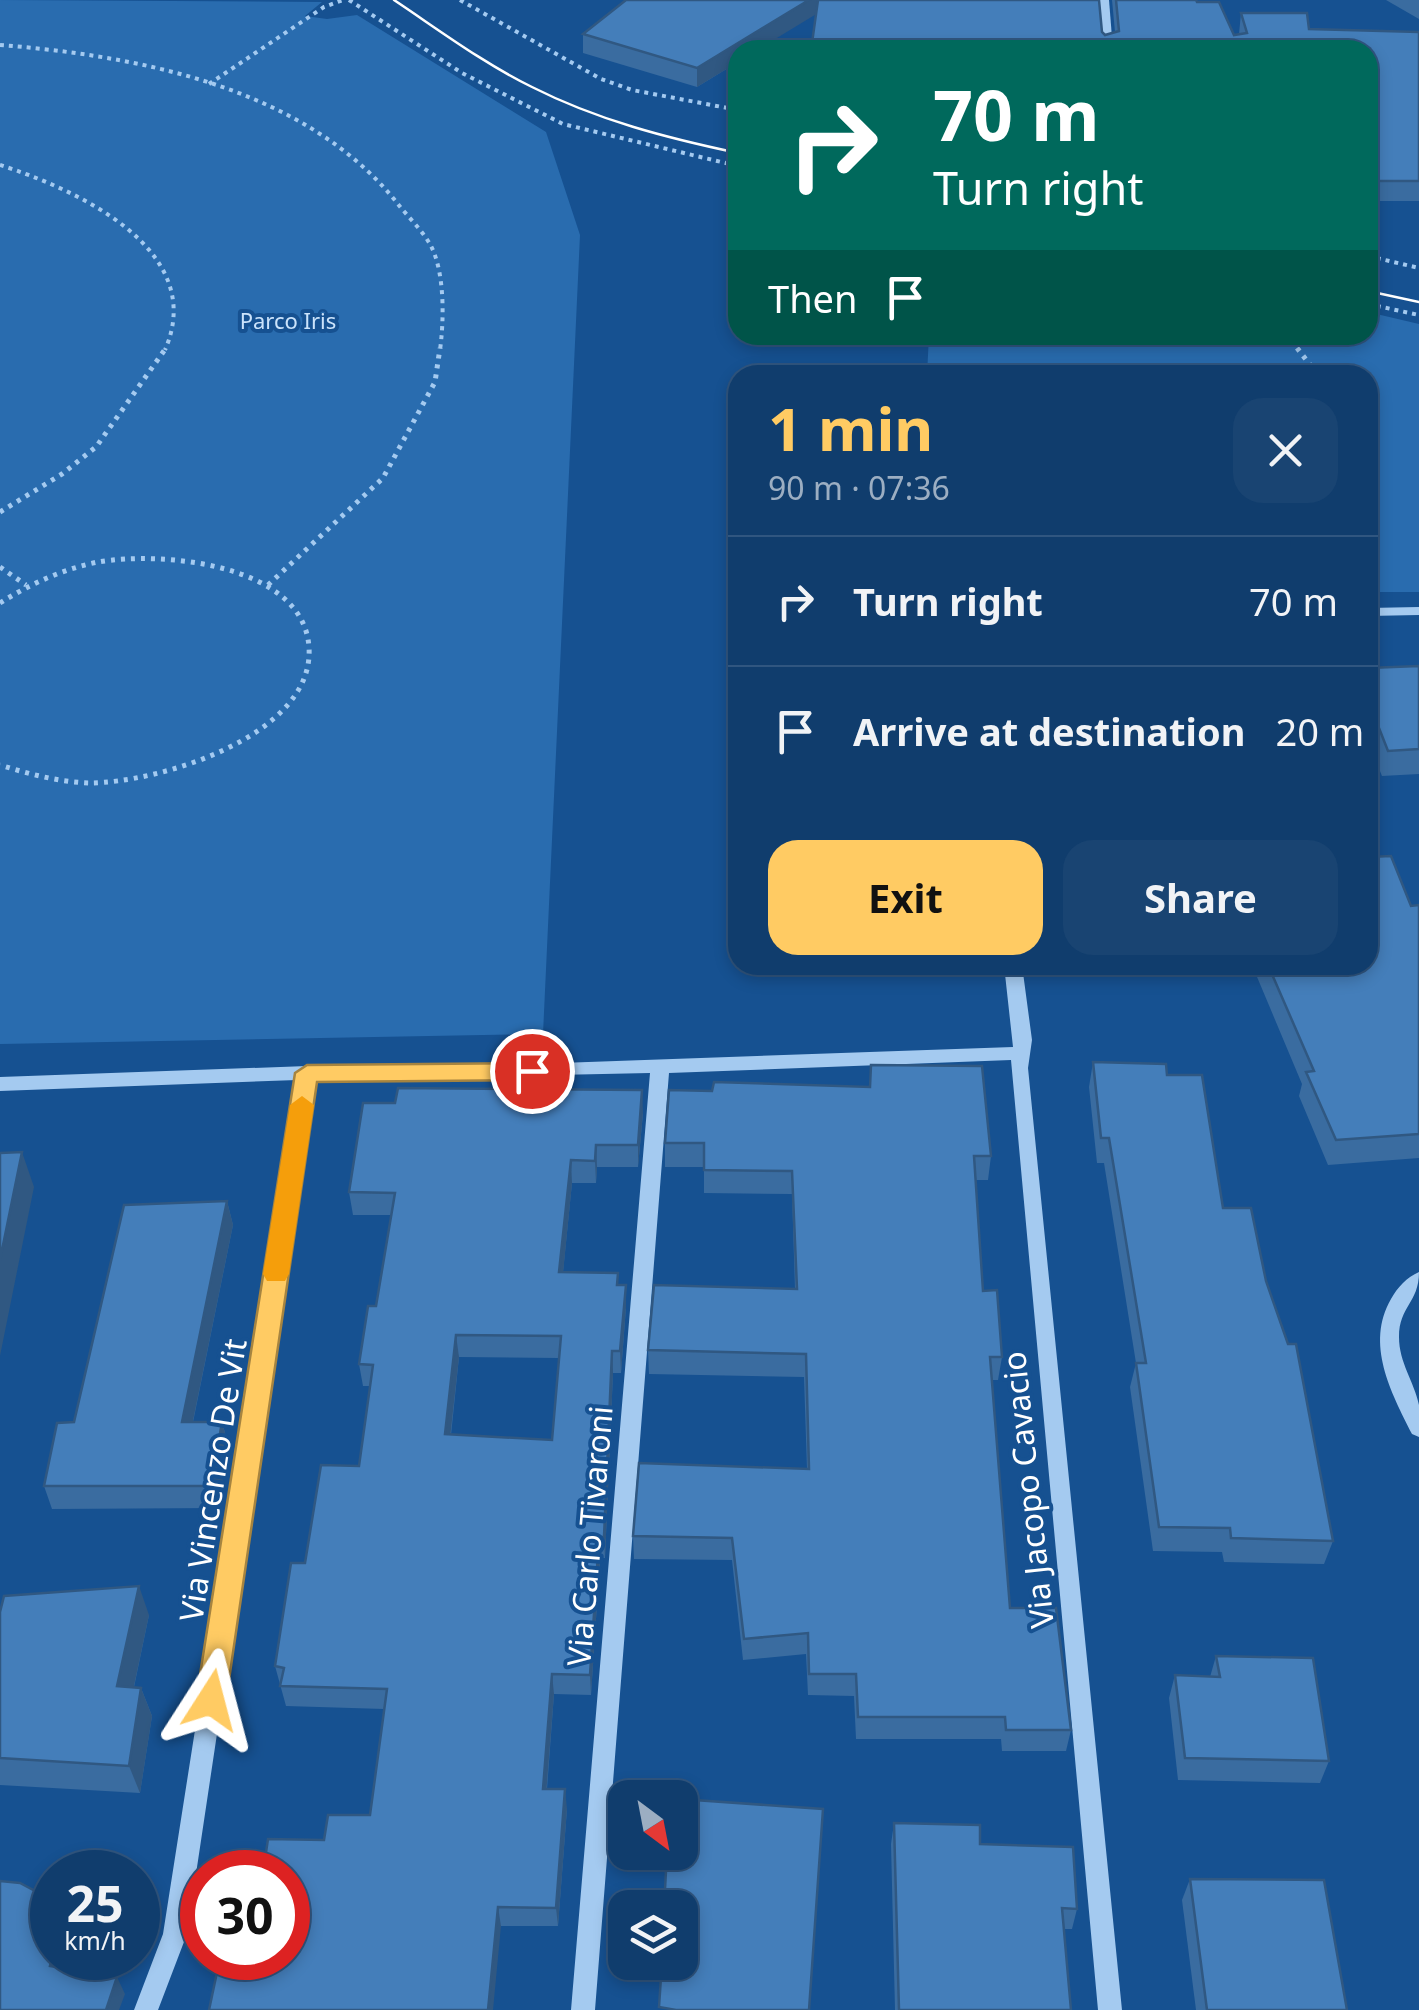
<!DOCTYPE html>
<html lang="en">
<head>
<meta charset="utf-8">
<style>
	:root { --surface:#103d6d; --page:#194472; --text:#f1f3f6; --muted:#9caec2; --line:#305680; --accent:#ffcb63 }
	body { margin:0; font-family:"Noto Sans",sans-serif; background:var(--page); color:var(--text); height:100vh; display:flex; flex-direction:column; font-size:38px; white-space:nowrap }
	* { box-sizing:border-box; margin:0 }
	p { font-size:32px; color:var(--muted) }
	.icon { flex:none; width:55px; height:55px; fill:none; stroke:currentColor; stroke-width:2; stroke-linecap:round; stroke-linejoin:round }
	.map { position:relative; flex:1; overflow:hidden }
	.sheet { position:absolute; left:728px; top:365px; width:650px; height:610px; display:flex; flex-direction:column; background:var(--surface); border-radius:30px; box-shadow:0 5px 15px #0003,0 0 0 2px var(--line) }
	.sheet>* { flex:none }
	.top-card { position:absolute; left:728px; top:40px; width:650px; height:305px; border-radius:30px; box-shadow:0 5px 15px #0003,0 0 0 2px var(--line); background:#00695c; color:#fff; overflow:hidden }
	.needle { width:65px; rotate:148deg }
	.tools { position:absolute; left:608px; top:1780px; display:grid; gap:20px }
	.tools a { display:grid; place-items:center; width:90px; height:90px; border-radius:20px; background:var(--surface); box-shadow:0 5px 15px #0003,0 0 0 2px var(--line); font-size:50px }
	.speed { position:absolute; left:30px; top:1850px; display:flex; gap:20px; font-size:50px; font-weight:700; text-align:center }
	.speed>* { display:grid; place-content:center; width:130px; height:130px; border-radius:50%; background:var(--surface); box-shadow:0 5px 15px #0003,0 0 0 2px var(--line); line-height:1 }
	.speed small { font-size:25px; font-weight:400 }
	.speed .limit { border:15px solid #d22; background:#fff; color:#111 }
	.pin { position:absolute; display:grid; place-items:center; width:85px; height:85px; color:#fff; margin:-42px; border:5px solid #fff; border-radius:50%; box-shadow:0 2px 10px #0007 }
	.me { position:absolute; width:110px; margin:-55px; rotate:9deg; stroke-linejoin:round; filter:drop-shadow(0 0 8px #0008) }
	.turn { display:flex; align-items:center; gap:35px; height:210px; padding:0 40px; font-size:45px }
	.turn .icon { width:130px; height:130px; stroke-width:2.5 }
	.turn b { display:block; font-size:70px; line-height:85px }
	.then { display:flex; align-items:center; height:95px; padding:0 40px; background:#0003; gap:20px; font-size:38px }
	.round { display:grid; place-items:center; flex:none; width:105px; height:105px; border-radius:30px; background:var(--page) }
	.headline { display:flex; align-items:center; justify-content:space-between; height:170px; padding:0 40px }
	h1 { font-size:60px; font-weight:700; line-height:75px; color:var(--accent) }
	.button { display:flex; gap:20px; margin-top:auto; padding:20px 40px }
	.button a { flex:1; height:115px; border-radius:30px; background:var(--accent); color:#111; font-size:40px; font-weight:700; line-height:115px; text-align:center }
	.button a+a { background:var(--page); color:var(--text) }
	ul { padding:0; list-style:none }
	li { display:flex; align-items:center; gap:30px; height:130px; padding:0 40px; border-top:2px solid var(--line) }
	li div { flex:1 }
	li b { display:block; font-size:38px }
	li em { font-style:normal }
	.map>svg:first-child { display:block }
	.green { fill:#296caf }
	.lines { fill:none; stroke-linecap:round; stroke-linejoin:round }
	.path-far1 { stroke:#a4caf0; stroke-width:4; stroke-dasharray:4 5; stroke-linecap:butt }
	.path { stroke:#a4caf0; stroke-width:5; stroke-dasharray:4 6; stroke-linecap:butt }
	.minor { fill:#a4caf0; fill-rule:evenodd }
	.tram { stroke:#fff; stroke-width:2.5 }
	.wall { fill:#3a6ca0; fill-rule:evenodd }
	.shaded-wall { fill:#305882 }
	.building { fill:#447eba; stroke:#305882; stroke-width:2.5; fill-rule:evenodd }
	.route { fill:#ffcb63; stroke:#a68440; stroke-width:2.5 }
	.slow { fill:#f59e0b }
	.labels { text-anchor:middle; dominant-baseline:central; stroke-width:8; stroke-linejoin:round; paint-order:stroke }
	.far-park-label { font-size:22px; fill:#cbe3fb; stroke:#165191 }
	.near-street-label { font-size:32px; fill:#fff; stroke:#165191 }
</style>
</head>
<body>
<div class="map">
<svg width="1419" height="2010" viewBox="0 0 1419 2010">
	<rect width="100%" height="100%" fill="#165191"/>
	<g class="green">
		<path d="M 0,0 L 322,2 L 305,16 L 327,19 L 357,15 L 546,132 L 580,235 L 543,1034 L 0,1044 Z"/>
		<path d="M 1368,312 L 1419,324 L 1419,592 L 1368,592 L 1368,375 L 927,375 L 929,335 L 1368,335 Z"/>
	</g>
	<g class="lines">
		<g class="path-far1">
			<path d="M 349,0 L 462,73 L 563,124 L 738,166"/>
			<path d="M 460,0 L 601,79 L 632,90 L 738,110"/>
			<path d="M 0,45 C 140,56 306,88 398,204 C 408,217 423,231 431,246 C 445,273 444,321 440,350"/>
			<path d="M 209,84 L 324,7 L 343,0"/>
			<path d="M 0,165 C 75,189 209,249 165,350"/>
			<path d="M 1368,256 L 1419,268"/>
			<path d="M 1368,304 L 1419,315"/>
			<path d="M 1287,335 L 1299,350"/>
		</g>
		<g class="path">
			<path d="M 1297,348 L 1318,375"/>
			<path d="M 0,512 L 62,474 L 96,447 L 166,348"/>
			<path d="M 0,567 L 26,585"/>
			<path d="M 268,585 L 383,478 L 435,382 L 440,348"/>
			<path d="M 0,603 C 30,584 63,569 98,562 C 160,551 303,563 309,647 C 315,736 158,783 89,783 C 59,782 29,774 0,765"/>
		</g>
		<g class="minor">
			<path d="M 1099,0 L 1109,0 L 1113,50 L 1103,50 Z"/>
			<path d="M 1419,607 L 1419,615 L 1368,616 L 1368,608 Z"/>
			<path d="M 1004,965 L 1022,965 L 1032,1040 L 1028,1068 L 1122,2010 L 1098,2010 L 1011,1060 L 669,1073 L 595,2010 L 571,2010 L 650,1073 L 315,1080 L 187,1934 L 158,2010 L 134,2010 L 163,1934 L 297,1080 L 0,1091 L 0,1077 L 307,1066 L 532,1064 L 1013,1047 Z"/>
			<path d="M 1419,1272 C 1419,1303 1399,1306 1399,1337 C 1399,1363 1414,1381 1419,1405 C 1419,1415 1419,1427 1419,1437 L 1412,1434 C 1391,1392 1365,1344 1391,1299 C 1397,1288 1407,1277 1419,1272 Z"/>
		</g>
		<g class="tram">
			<path d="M 394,0 C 439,30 483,63 532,87 C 597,120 667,138 738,153"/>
			<path d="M 1368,291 L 1419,302"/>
		</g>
	</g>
	<g class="wall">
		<path d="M 626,0 L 1102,32 L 1105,35 L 1115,32 L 1112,0 L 1196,0 L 1234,35 L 1239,34 L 1241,13 L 1309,29 L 1419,32 L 1419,201 L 1368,201 L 1368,50 L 811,50 L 816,14 L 738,50 L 738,62 L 697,87 L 583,53 L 583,34 Z"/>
		<path d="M 1386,0 L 1419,0 L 1419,19 Z"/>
		<path d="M 1419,666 L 1419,774 L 1382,776 L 1368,741 L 1368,668 Z"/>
		<path d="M 1419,905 L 1419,1158 L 1328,1165 L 1299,1096 L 1302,1084 L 1252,965 L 1368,965 L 1411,906 Z"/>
		<path d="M 1093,1062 L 1167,1075 L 1223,1208 L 1266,1281 L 1333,1541 L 1324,1564 L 1224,1562 L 1222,1552 L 1153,1551 L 1130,1387 L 1136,1363 L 1104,1163 L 1097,1163 L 1089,1087 Z"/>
		<path d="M 669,1090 L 991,1156 L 988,1180 L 976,1180 L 983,1291 L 1002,1357 L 998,1380 L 992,1380 L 1010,1608 L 1071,1730 L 1066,1751 L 1002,1751 L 1001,1739 L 856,1739 L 854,1696 L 808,1695 L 806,1654 L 743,1660 L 732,1560 L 634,1559 L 633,1536 L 807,1469 L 804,1377 L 649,1374 L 648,1350 L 795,1289 L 792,1194 L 704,1193 L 704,1167 L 665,1167 L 665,1143 Z"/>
		<path d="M 643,1113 L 638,1167 L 597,1167 L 596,1183 L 572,1183 L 563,1272 L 618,1273 L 618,1285 L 626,1285 L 626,1307 L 621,1373 L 613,1373 L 605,1558 L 600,1558 L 591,1695 L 554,1694 L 547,1789 L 567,1809 L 558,1926 L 501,1926 L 324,1840 L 370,1815 L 384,1709 L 286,1706 L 275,1666 L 305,1563 L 359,1466 L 370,1386 L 363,1386 L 359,1364 L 376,1306 L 391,1215 L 353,1215 L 349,1192 ZM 459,1357 L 559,1358 L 552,1440 L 451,1435 Z"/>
		<path d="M 227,1201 L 233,1225 L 193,1422 L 222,1422 L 228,1444 L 218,1508 L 52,1509 L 44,1486 L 74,1422 Z"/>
		<path d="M 0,1612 L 149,1615 L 134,1687 L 141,1688 L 152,1716 L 140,1793 L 0,1785 Z"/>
		<path d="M 1216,1656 L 1329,1761 L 1320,1783 L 1178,1780 L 1169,1698 L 1175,1675 L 1210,1677 Z"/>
		<path d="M 894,1823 L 980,1844 L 1077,1909 L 1072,1929 L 1063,1929 L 1071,2010 L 895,2010 L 891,1844 Z"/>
		<path d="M 1190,1879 L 1347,2010 L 1196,2010 L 1182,1900 Z"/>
	</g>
	<g class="shaded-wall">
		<path d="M 809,0 L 819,0 L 818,13 L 757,50 L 738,50 L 738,62 L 697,87 L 697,68 Z"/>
		<path d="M 642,1090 L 643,1113 L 638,1167 L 638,1145 Z"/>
		<path d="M 596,1145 L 597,1167 L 596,1183 L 595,1161 Z"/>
		<path d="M 22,1152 L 34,1187 L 0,1356 L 0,1260 Z"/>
		<path d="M 571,1160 L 572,1183 L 561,1294 L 559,1272 Z"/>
		<path d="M 227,1201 L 233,1225 L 188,1445 L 182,1422 Z"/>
		<path d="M 626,1285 L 626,1307 L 621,1373 L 620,1351 Z"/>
		<path d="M 456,1335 L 459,1357 L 448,1456 L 445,1434 Z"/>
		<path d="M 612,1351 L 613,1373 L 605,1558 L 604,1537 Z"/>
		<path d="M 222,1422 L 228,1444 L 218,1508 L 211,1486 Z"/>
		<path d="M 599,1537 L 600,1558 L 591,1695 L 590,1675 Z"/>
		<path d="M 139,1586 L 149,1615 L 128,1714 L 117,1686 Z"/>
		<path d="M 552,1674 L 554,1694 L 545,1808 L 543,1789 Z"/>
		<path d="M 141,1688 L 152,1716 L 140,1793 L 129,1766 Z"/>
		<path d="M 565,1789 L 567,1809 L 558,1926 L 556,1908 Z"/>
		<path d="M 498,1907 L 501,1926 L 493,2010 L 488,2010 Z"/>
		<path d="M 52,1957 L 67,1958 L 58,1983 L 50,1966 Z"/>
		<path d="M 117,1977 L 125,1994 L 119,2010 L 106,2010 Z"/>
	</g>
	<g class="building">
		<path d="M 626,0 L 809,0 L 697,68 L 583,34 Z"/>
		<path d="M 818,0 L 1099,0 L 1102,32 L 1105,35 L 1119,31 L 1116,0 L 1196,0 L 1197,2 L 1219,2 L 1234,35 L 1247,33 L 1241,13 L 1307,13 L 1309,29 L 1419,32 L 1419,181 L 1368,181 L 1368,50 L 811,50 Z"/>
		<path d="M 1419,666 L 1419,749 L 1388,751 L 1368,700 L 1368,668 Z"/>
		<path d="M 1391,856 L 1411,906 L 1419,905 L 1419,1134 L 1336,1140 L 1306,1072 L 1314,1071 L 1268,965 L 1368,965 L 1368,857 Z"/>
		<path d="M 1093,1062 L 1166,1064 L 1167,1075 L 1202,1075 L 1223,1208 L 1251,1208 L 1266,1281 L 1288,1344 L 1296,1344 L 1333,1541 L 1231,1538 L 1230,1528 L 1159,1527 L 1136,1363 L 1146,1363 L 1109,1138 L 1101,1138 Z"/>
		<path d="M 871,1065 L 982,1066 L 991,1156 L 974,1156 L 983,1291 L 997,1290 L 1002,1357 L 990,1357 L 1010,1608 L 1056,1608 L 1071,1730 L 1006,1730 L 1005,1717 L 858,1717 L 856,1674 L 809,1674 L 808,1633 L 744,1639 L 732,1538 L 633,1536 L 639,1463 L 809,1469 L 806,1354 L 648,1350 L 654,1285 L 797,1289 L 792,1171 L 704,1170 L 704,1143 L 665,1143 L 669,1090 L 712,1091 L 714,1082 L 870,1087 Z"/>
		<path d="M 398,1088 L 642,1090 L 638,1145 L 596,1145 L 595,1161 L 571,1160 L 559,1272 L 618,1273 L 617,1285 L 626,1285 L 620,1351 L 612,1351 L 604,1537 L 599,1537 L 590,1675 L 552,1674 L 543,1789 L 565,1789 L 556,1908 L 498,1907 L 488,2010 L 209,2010 L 220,1958 L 288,1958 L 288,1872 L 263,1872 L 268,1839 L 324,1840 L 328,1815 L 370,1815 L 387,1689 L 280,1686 L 284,1668 L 275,1666 L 291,1563 L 305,1563 L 321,1465 L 359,1466 L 373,1365 L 359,1364 L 368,1306 L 376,1306 L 395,1193 L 349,1192 L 363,1103 L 395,1103 ZM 456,1335 L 561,1336 L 552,1440 L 445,1434 Z"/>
		<path d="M 22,1152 L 0,1260 L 0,1153 Z"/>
		<path d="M 227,1201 L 182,1422 L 222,1422 L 211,1486 L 44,1486 L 57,1423 L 74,1422 L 124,1205 Z"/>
		<path d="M 139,1586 L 117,1686 L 141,1688 L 129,1766 L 0,1758 L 0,1612 L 4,1596 Z"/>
		<path d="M 1216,1656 L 1313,1658 L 1329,1761 L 1185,1758 L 1175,1675 L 1220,1677 Z"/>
		<path d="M 680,1799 L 823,1809 L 809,2010 L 676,2010 L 659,2007 L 662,1962 L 680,1962 L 680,1908 L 664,1908 L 667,1852 L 680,1852 Z"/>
		<path d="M 894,1823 L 980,1825 L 980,1844 L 1073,1847 L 1077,1909 L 1062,1908 L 1071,2010 L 899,2010 Z"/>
		<path d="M 1190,1879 L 1324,1880 L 1347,2010 L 1207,2010 Z"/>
		<path d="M 0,1881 L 20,1883 L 52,1900 L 52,1957 L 50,1966 L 117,1977 L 106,2010 L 0,2010 Z"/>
	</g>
	<path class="route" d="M 532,1063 L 543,1071 L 532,1080 L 317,1082 L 226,1700 L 221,1709 L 211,1713 L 201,1709 L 196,1700 L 295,1073 L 307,1065 Z"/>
	<path class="slow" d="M 302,1096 L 314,1105 L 289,1274 L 285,1281 L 267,1281 L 263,1274 L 290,1105 Z"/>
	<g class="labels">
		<g class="far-park-label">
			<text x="288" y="320">Parco Iris</text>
		</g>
		<g class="near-street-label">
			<text transform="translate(212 1480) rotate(-81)">Via Vincenzo De Vit</text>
			<text transform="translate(1027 1490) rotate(-96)">Via Jacopo Cavacio</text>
			<text transform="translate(589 1536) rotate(-85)">Via Carlo Tivaroni</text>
		</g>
	</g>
</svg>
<div class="tools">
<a><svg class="needle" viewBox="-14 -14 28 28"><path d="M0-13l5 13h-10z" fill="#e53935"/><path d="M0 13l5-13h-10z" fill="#9caec2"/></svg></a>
<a><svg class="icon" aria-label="layers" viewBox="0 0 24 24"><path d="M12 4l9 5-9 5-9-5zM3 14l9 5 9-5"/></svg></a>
</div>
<div class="speed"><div>25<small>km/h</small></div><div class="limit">30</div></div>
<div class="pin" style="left:532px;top:1071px;background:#d93025"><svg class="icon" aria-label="arrive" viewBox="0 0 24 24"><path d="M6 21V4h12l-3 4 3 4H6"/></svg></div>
<svg class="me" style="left:211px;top:1700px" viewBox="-20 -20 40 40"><path d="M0-17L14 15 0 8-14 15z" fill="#ffcb63" stroke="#fff" stroke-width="4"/></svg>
<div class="top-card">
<div class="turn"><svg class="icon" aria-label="right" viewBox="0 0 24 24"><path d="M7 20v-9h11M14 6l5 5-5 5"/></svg><div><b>70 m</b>Turn right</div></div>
<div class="then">Then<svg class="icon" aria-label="arrive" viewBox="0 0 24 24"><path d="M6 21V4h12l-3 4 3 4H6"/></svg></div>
</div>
<section class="sheet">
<div class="headline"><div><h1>1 min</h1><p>90 m · 07:36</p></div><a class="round"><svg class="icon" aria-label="close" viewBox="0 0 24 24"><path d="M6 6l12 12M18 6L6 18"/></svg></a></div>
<ul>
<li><svg class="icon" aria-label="right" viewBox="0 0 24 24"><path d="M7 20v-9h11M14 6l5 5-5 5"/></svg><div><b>Turn right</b></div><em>70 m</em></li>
<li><svg class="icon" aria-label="arrive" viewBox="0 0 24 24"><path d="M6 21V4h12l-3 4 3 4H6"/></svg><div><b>Arrive at destination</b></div><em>20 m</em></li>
</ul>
<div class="button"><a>Exit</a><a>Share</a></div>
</section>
</div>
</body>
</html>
